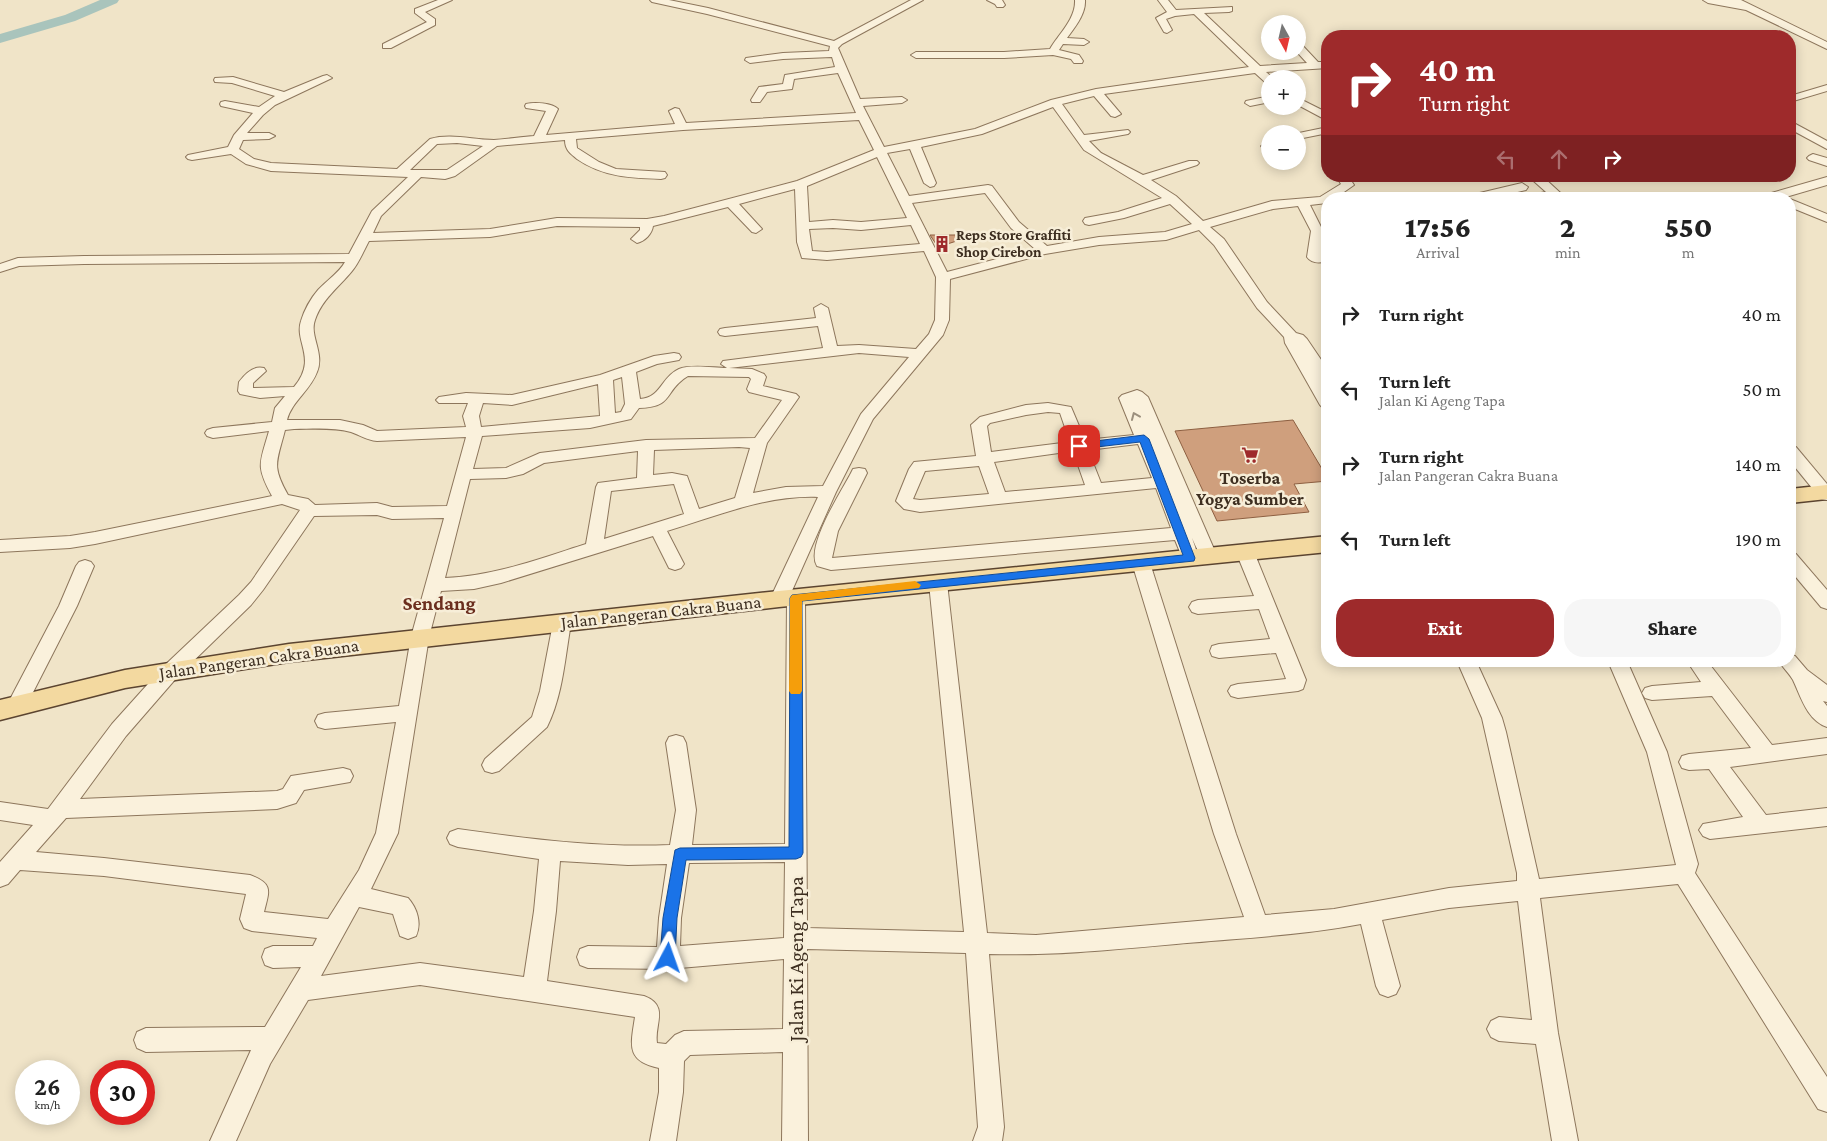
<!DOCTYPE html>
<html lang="en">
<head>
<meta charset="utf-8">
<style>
	:root { --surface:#fff; --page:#f6f6f6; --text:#222; --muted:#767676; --accent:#9e2a2b }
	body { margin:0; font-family:"Crimson Pro",serif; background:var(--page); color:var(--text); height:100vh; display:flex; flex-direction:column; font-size:19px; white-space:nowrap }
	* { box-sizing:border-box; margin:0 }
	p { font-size:16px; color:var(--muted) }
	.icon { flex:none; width:28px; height:28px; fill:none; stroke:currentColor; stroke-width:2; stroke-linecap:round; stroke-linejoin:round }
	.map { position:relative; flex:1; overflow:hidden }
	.details { position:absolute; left:1321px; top:192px; width:475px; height:475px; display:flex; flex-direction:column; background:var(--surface); border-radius:20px; box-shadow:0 2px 12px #0003 }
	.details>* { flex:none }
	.guide { position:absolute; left:1321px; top:30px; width:475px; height:152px; border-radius:20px; box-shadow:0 2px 12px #0003; background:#9e2a2b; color:#fff; overflow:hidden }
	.needle { width:32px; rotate:172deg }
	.tools { position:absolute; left:1261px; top:15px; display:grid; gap:10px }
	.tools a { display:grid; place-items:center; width:45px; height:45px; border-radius:50%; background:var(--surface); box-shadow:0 2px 12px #0003; font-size:25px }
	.speed { position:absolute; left:15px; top:1060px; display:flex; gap:10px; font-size:25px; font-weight:700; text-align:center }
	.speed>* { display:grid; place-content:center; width:65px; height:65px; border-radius:50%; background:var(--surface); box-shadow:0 2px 12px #0003; line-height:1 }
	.speed small { font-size:12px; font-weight:400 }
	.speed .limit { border:8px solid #d22; background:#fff; color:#111 }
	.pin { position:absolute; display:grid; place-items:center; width:42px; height:42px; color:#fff; margin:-21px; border-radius:10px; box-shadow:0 2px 8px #0006 }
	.me { position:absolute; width:55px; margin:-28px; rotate:4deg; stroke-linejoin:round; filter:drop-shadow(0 0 4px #0008) }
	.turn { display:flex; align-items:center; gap:18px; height:105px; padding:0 15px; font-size:22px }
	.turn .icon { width:65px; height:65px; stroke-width:2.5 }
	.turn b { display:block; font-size:35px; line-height:42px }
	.lanes { display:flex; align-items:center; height:48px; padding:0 15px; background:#0003; justify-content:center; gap:25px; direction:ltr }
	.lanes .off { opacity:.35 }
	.eta { display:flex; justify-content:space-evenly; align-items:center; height:85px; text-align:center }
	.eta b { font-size:30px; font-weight:800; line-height:35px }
	.button { display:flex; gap:10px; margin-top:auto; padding:10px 15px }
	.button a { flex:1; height:58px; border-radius:20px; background:var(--accent); color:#fff; font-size:20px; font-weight:800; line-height:58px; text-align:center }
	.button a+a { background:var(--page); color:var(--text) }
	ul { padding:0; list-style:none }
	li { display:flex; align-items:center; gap:15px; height:75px; padding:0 15px }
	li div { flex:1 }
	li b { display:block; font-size:19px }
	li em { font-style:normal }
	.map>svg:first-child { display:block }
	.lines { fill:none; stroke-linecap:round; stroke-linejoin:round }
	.river { fill:#a9c4bc; fill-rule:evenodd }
	.building { fill:#cf9f7d; stroke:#8d5f41 }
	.minor-casing { stroke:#8d765c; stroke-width:2 }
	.major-casing { stroke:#5b4430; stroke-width:3 }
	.minor { fill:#faf1dc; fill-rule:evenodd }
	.major { fill:#f3d9a0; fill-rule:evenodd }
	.oneway { stroke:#9c907e }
	.route { fill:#1a73e8; stroke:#114b97 }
	.slow { fill:#f59e0b }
	.labels { text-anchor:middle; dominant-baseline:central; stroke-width:5; stroke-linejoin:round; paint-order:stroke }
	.far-poi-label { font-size:15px; font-weight:bold; fill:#3d2e20; stroke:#f7eed8; text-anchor:start }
	.poi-label { font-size:18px; font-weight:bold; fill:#3d2e20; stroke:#f7eed8 }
	.street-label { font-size:18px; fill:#3d2e20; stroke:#f7eed8 }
	.quarter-label { font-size:20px; font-weight:bold; fill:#6b2e1e; stroke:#f7eed8 }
	.near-street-label { font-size:21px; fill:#3d2e20; stroke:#f7eed8 }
</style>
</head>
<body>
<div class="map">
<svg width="1827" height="1141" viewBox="0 0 1827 1141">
	<rect width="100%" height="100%" fill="#f0e4c8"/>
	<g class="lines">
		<path class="river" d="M 100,0 L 119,0 L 117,3 L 75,21 L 0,43 L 0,34 L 65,15 Z"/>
	</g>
	<g class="building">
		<path d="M 930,235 L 969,235 L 969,237 L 938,247 Z"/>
		<path d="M 1293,420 L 1328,479 L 1328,481 L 1294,484 L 1309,512 L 1217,521 L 1175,431 Z"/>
	</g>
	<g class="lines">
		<g class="minor-casing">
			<g id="minor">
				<path d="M 438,0 L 452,0 L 425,12 L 435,19 L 435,25 L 391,48 L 383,48 L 383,44 L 427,22 L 415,13 L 415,9 Z"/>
				<path d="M 650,0 L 669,0 L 708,8 L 834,41 L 911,0 L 923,0 L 842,44 L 838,48 L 860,99 L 902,97 L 907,100 L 902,103 L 863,106 L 884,147 L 975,129 L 1051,100 L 1096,89 L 1249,67 L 1194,14 L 1175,16 L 1166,19 L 1172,30 L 1167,33 L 1164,32 L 1156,18 L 1167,12 L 1158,0 L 1168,0 L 1176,10 L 1232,7 L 1232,11 L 1229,12 L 1204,13 L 1260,66 L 1307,63 L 1296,51 L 1298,44 L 1302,45 L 1318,62 L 1328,62 L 1328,68 L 1266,72 L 1274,79 L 1270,79 L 1270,84 L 1266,83 L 1255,73 L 1104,94 L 1121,114 L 1115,117 L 1111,116 L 1094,96 L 1062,104 L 1084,135 L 1128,130 L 1130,132 L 1128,134 L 1089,141 L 1101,153 L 1143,175 L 1189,161 L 1197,161 L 1199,163 L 1197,165 L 1151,180 L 1176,196 L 1203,221 L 1272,201 L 1320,197 L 1341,184 L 1336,176 L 1348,176 L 1354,185 L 1334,199 L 1328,199 L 1327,203 L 1310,205 L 1323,231 L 1321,255 L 1328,253 L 1328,261 C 1321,263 1312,264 1307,257 L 1311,231 L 1298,206 L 1273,209 L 1210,227 L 1224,239 L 1267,302 L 1296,333 L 1303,335 L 1307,339 L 1328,370 L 1328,386 L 1324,385 L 1328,391 L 1328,410 L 1323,408 L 1320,405 L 1285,343 L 1284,337 L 1257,308 L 1214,245 L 1199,230 L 1166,240 L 1099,245 L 1045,254 L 950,279 L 949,320 L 943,335 L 873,419 L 836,492 L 791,593 L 796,592 L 802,593 L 805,598 L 807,928 L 964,932 L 929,583 L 932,579 L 938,577 L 944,579 L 947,583 L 987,933 L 1036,935 L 1244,917 L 1214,834 L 1132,563 L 1135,559 L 1141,557 L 1147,559 L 1150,563 L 1236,834 L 1265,915 L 1334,909 L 1449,888 L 1517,881 L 1517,873 L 1482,718 L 1457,661 L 1476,661 L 1502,718 L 1506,732 L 1539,879 L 1676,865 L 1647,752 L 1608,661 L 1627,661 L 1667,752 L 1698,864 L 1695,873 L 1827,1077 L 1827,1112 L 1818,1109 L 1678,884 L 1540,898 L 1558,1033 L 1578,1141 L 1552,1141 L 1536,1044 L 1499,1041 L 1491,1037 L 1487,1029 L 1491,1021 L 1499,1017 L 1532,1020 L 1518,901 L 1449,908 L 1382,920 L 1400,986 L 1396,994 L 1388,997 L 1380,994 L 1376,986 L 1361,924 C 1303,935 1245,938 1187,943 C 1121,949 1055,956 989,954 L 1004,1127 L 1002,1141 L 973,1141 L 978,1127 L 966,953 L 807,949 L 808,1141 L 782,1141 L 783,1052 L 690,1055 L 684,1061 L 683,1092 L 676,1141 L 650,1141 L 659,1092 L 659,1068 C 625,1061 631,1044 635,1017 L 420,985 L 308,1000 L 270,1064 L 236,1141 L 210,1141 L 251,1050 L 146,1052 L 137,1048 L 134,1040 L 137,1032 L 146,1028 L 265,1027 L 301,967 L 273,968 L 265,965 L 262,957 L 265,949 L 273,946 L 313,946 L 317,938 L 252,931 L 244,928 L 240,919 L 246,894 L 104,876 L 20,870 L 8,884 L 0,887 L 0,862 L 33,825 L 0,820 L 0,802 L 48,809 L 112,724 L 165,665 L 239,595 L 251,582 L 300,510 L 282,504 L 95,544 L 70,548 L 0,552 L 0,540 L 70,536 L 95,532 L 272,496 C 255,465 260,463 269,431 L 213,438 L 207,436 L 205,433 L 207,430 L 213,428 L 272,422 L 275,408 L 285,396 L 260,398 L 240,394 L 238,391 L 239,382 C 245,374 254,365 264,368 L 266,371 L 253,383 L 253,388 L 294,387 C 318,359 294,342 301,321 C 304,311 311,298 318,290 C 326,281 339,273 345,262 L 84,264 L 19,266 L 0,272 L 0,264 L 18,258 L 84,256 L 349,254 L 372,211 L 408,177 L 271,171 L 246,164 L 231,154 L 192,160 L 188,159 L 186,157 L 188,155 L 228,147 L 234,135 L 253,113 L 221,106 L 220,104 L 221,102 L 225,101 L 259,107 L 275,96 L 232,83 L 215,82 L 214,80 L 215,78 L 233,77 L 284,92 L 323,76 L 327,75 L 332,78 L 275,105 L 263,115 L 247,133 L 269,133 L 275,136 L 269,139 L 243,140 L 239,149 L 254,159 L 271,163 L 397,169 L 430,139 C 451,133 473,140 494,140 C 507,139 521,137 534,136 L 546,111 L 526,108 L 525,106 L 526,104 C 535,102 552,103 558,109 L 546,135 L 675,124 L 669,111 L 675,108 L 679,109 L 686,123 L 856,113 L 838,73 L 794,79 L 792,89 L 767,92 L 760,102 L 752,102 L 751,100 L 759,87 L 783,84 L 785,75 L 835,67 L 832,57 L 783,59 L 750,63 L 745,60 L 746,58 L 783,53 L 829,51 L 830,46 L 707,14 L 652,2 ZM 1053,107 L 1084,150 L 1162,198 L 1118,212 L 1085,218 L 1083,221 L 1085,224 L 1089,225 L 1124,218 L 1170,204 L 1192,224 L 1165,232 L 1099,237 L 1047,246 L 1019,222 L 992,186 L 988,185 L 909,196 L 887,153 L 910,149 L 924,183 L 930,187 L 934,186 L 936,183 L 921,147 L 982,134 ZM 859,120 L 874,150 L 797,181 L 664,216 L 647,219 L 557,218 L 490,229 L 373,233 L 381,216 L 421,177 L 445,179 L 455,176 L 497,146 L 565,140 C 565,150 570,153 577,159 C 603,177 631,178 661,179 L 665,178 L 667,175 L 665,172 L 616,169 L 599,162 L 577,148 L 576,139 L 683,130 ZM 457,143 L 483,146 L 447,170 L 410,170 L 437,144 ZM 877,157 L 907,218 L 861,222 L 833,220 L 809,222 L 807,186 ZM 795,189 L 797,242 L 802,258 L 827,260 L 924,251 L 936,277 L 935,320 L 929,334 L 916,349 L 859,345 L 837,346 L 828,308 L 821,304 L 814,308 L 816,318 L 725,328 L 720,329 L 718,332 L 720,335 L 725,336 L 818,326 L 823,348 L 723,361 L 721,364 L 727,368 C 715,368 690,364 679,369 C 661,377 661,398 640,399 L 636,372 L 657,364 L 679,360 L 681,357 L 679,354 L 674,353 L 654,356 L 600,375 L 512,395 L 466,393 L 439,397 L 436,400 L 439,403 L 468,403 L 463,416 L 466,427 L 377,431 L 363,425 L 340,420 L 287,420 C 292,401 310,391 317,372 C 325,353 309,336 315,320 C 322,299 339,287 352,271 C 359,263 364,250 369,241 L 490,237 L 557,226 L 640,227 L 640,230 L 631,239 L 637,243 C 645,241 652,234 653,226 L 728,207 L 752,232 L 756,233 L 762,229 L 739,204 ZM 985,193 L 1011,228 L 1035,249 L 947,272 L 912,203 ZM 911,225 L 920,244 L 827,252 L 812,251 L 809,229 L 833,228 L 861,230 ZM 859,353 L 909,357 L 861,414 L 823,486 L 786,487 L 753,493 L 767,443 L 799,397 L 796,394 L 763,386 L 766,377 L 764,374 L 752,369 L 729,368 ZM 688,376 L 749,377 L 751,379 L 747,389 L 749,392 L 782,400 L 755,438 L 646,440 L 540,453 L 506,468 L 473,469 L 482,436 L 590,428 L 631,419 L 639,408 C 675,407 663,391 688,376 ZM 622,377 L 625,404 L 621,412 L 615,413 L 613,380 ZM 598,384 L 600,416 L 481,427 L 479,416 L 483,403 L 512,405 ZM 294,429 C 312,429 333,427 351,432 C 360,435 366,440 377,441 L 466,437 L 447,506 L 392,507 L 377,503 L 315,505 L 308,499 L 288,495 C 271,465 277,462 285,430 ZM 739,447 L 750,448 L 735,498 L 699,509 L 687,476 L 672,473 L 653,475 L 654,450 ZM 638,451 L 637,478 L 598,483 L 596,487 L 586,544 C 539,559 494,576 445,578 L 470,479 L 506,478 L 523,474 L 544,463 ZM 674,484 L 684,514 L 604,539 L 611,491 ZM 818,497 L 770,599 L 773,604 L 779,605 L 785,604 L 787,601 L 785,844 L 692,845 L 696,810 L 686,743 L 683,737 L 676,735 L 669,737 L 666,743 L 676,810 L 670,845 C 598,848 529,839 458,829 L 450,832 L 447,838 L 450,844 L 458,847 L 539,859 L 534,911 L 524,977 L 420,963 L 321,976 L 359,907 L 393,914 L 400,936 L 408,939 L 416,936 C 422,923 417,908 408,898 L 371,889 L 398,833 L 429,637 L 441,591 L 474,589 L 501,583 L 653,536 L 669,568 L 675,570 L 681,568 L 684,564 L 667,531 C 717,516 765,495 818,497 ZM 377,515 L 392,519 L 444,518 L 411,637 L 399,706 L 325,713 L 318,715 L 315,721 L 318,727 L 325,729 L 396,722 L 376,833 L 359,870 L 328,919 L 264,912 C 269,891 274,884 250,875 L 104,858 L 36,852 L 66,818 L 277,809 L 296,803 L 304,790 L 350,782 L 353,776 L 350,770 L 343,768 L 291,776 L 283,789 L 277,791 L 80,799 L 126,736 L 179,675 L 251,605 L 263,590 L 314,516 ZM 560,861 L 628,865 L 667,864 L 659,918 L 657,947 L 588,946 L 580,949 L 577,957 L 580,965 L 588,968 L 668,969 L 784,959 L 783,1029 L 684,1031 L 675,1035 L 666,1044 L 657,1043 C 654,1024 670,1006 644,996 L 547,981 L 556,911 ZM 785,862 L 784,938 L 680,946 L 681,918 L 689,863 Z"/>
				<path d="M 987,0 L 1002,0 L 1005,5 L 1003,7 L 997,7 L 995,4 Z"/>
				<path d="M 1075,0 L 1085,0 C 1086,14 1075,27 1067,38 L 1084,39 L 1089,42 L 1084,45 L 1063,44 L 1059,50 L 1079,55 L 1083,61 L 1082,63 L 1074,63 L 1071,59 L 1053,55 L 1004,58 L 916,58 L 911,55 L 916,52 L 1004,52 L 1050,49 C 1058,35 1076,19 1075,0 Z"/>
				<path d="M 1703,0 L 1741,0 L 1827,42 L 1827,49 L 1746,10 L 1708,3 Z"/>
				<path d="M 1827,85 L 1827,91 L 1790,102 L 1790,96 Z"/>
				<path d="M 1270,96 L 1270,102 L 1250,106 L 1245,103 L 1246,101 Z"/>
				<path d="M 1298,98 L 1328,113 L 1328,121 L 1298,105 Z"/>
				<path d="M 1790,121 L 1827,141 L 1827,149 L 1790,129 Z"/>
				<path d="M 1328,127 L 1328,133 L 1298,139 L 1298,134 L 1294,134 Z"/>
				<path d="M 1270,141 L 1270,154 L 1266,153 L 1261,146 Z"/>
				<path d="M 1813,154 L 1827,158 L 1827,166 L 1809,160 L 1807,158 L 1809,156 Z"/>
				<path d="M 1528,176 L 1542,176 L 1567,199 L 1524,199 L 1526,196 L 1546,192 Z"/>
				<path d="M 1827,177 L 1827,185 L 1779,199 L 1759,199 L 1761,196 Z"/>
				<path d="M 1522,183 L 1528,187 L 1526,190 L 1488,199 L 1465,199 L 1467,196 Z"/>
				<path d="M 1790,199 L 1827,214 L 1827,222 L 1790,207 Z"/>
				<path d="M 1137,390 L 1142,392 L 1148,397 L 1217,556 L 1214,560 L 1208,562 L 1202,560 L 1192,538 L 1199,558 L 1196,562 L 1190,564 L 1184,562 L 1175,540 L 831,570 L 817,566 C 805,547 841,492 851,473 L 853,469 L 859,468 L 865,469 L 867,473 L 838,531 L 832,558 L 1171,528 L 1156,488 L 920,512 L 904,509 L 896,501 L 909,469 L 914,462 L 976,456 L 971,425 L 980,417 L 1026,405 L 1048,403 L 1071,407 L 1085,440 L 1134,435 L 1119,398 L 1122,395 ZM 1048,412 L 1060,413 L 1070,442 L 991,452 L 987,426 L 990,423 L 1026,415 ZM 1138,444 L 1152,478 L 1101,483 L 1088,450 ZM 1073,451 L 1085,485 L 1005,492 L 994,462 ZM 979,466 L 989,494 L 920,500 L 913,499 L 925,471 Z"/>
				<path d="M 1790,446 L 1796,447 L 1827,484 L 1827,500 L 1821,499 L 1790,461 Z"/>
				<path d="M 1245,546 L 1251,548 L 1254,552 L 1306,680 L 1303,689 L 1298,691 L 1238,698 L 1231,696 L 1228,691 L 1231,686 L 1238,684 L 1286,679 L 1276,653 L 1219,658 L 1212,656 L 1210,651 L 1212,646 L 1219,644 L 1270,639 L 1259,609 L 1198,614 L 1192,612 L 1189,607 L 1192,602 L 1198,600 L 1254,596 L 1236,552 L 1239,548 Z"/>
				<path d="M 1790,552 L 1796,554 L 1827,590 L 1827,609 L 1821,607 L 1790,570 Z"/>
				<path d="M 85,560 L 91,562 L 94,566 L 77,606 L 24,710 L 17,713 L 10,710 L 7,705 L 59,606 L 76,566 L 79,562 Z"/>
				<path d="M 562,616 L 568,618 L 571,623 C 565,657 563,695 547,727 L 499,771 L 492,773 L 485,771 L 482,765 L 485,759 L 532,717 L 540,691 L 553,623 L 556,618 Z"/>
				<path d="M 1790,655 L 1795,656 L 1807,670 L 1827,685 L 1827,702 L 1823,701 L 1827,706 L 1827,727 C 1807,720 1801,697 1793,680 C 1789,673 1783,668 1779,661 L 1790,661 Z"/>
				<path d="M 1687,661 L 1707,661 L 1772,745 L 1827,738 L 1827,754 L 1730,767 L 1766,815 L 1827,808 L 1827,826 L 1710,839 L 1703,836 L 1699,830 L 1703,824 L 1743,817 L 1709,769 L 1689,770 L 1682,768 L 1679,762 L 1682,756 L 1689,754 L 1751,748 L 1712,696 L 1652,700 L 1645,698 L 1642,693 L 1645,688 L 1652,686 L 1701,682 Z"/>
			</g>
		</g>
		<g class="major-casing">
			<g id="major">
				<path d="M 1827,485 L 1827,499 L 1790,503 L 1790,489 Z"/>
				<path d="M 1328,536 L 1328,552 L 779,607 L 289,662 L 125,688 L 0,720 L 0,700 L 125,670 L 289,644 L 779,591 Z"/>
			</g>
		</g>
		<use href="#minor" class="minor"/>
		<use href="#major" class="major"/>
	</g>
	<defs><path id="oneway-chevron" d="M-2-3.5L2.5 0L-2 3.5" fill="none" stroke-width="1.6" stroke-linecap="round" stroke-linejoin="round" transform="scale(1.25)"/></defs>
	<use class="oneway" href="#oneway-chevron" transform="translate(1135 416) rotate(-113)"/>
	<path class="route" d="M 1144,435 L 1149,439 L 1195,558 L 1194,561 L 802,601 L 803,853 L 801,857 L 796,859 L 686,860 L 677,918 L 675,958 L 673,963 L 668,965 L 662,963 L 660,958 L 663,918 L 675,850 L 680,848 L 789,847 L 790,598 L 792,595 L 1183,555 L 1140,442 L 1079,449 L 1074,446 L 1079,443 Z"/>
	<path class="slow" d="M 915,581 L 921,585 L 919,588 L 802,601 L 802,691 L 800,694 L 791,694 L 789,691 L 790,598 L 792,595 Z"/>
	<defs>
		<g id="building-bare" transform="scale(1.35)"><path d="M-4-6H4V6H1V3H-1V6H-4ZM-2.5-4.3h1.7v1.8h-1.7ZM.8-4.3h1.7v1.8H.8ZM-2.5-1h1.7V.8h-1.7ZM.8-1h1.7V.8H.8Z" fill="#9e2a2b" stroke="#f7eed8" stroke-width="2.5" paint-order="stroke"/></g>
		<g id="supermarket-bare" transform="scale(1.35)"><path d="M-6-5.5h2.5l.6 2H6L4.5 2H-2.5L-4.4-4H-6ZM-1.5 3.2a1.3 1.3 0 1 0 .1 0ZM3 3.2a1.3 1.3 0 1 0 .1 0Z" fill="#9e2a2b" stroke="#f7eed8" stroke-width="2.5" paint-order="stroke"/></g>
	</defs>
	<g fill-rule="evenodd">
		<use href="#building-bare" x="942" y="244"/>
		<use href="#supermarket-bare" x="1250" y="455"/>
	</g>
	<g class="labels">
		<g class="far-poi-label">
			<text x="956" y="235">Reps Store Graffiti<tspan x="956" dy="17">Shop Cirebon</tspan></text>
		</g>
		<g class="poi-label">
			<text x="1250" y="478">Toserba<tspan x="1250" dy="21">Yogya Sumber</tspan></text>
		</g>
		<g class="street-label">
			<text transform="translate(661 612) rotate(-6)">Jalan Pangeran Cakra Buana</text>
			<text transform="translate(259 659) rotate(-8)">Jalan Pangeran Cakra Buana</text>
		</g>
		<g class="quarter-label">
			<text x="439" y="603">Sendang</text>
		</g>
		<g class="near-street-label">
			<text transform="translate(796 959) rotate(-90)">Jalan Ki Ageng Tapa</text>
		</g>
	</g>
</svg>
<div class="tools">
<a><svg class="needle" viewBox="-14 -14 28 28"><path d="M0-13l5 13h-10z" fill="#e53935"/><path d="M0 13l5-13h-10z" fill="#767676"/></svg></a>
<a>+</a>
<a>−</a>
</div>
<div class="speed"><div>26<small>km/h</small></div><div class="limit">30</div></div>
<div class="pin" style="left:1079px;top:446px;background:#d93025"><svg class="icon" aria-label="arrive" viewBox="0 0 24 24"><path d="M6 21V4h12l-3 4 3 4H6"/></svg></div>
<svg class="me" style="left:668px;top:958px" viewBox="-20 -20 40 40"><path d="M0-17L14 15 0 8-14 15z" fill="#1a73e8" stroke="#fff" stroke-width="4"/></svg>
<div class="guide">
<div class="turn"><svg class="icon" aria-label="right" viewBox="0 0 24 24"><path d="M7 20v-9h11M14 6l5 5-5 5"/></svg><div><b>40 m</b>Turn right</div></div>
<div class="lanes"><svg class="icon off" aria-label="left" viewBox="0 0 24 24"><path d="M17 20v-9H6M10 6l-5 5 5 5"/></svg><svg class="icon off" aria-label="ahead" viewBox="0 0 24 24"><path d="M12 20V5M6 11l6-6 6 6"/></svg><svg class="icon" aria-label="right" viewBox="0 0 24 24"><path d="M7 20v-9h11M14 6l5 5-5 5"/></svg></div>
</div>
<section class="details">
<div class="eta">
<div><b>17:56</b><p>Arrival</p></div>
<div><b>2</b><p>min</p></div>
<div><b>550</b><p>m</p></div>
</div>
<ul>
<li><svg class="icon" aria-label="right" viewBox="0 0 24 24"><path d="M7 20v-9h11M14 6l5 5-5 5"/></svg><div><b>Turn right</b></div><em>40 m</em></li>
<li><svg class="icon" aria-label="left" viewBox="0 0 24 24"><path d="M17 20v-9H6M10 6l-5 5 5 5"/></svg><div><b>Turn left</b><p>Jalan Ki Ageng Tapa</p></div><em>50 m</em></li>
<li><svg class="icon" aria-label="right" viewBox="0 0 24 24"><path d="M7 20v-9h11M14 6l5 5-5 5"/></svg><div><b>Turn right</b><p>Jalan Pangeran Cakra Buana</p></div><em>140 m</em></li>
<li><svg class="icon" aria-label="left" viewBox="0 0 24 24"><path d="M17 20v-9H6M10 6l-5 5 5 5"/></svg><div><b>Turn left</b></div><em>190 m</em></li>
</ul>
<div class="button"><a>Exit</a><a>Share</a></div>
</section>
</div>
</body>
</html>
